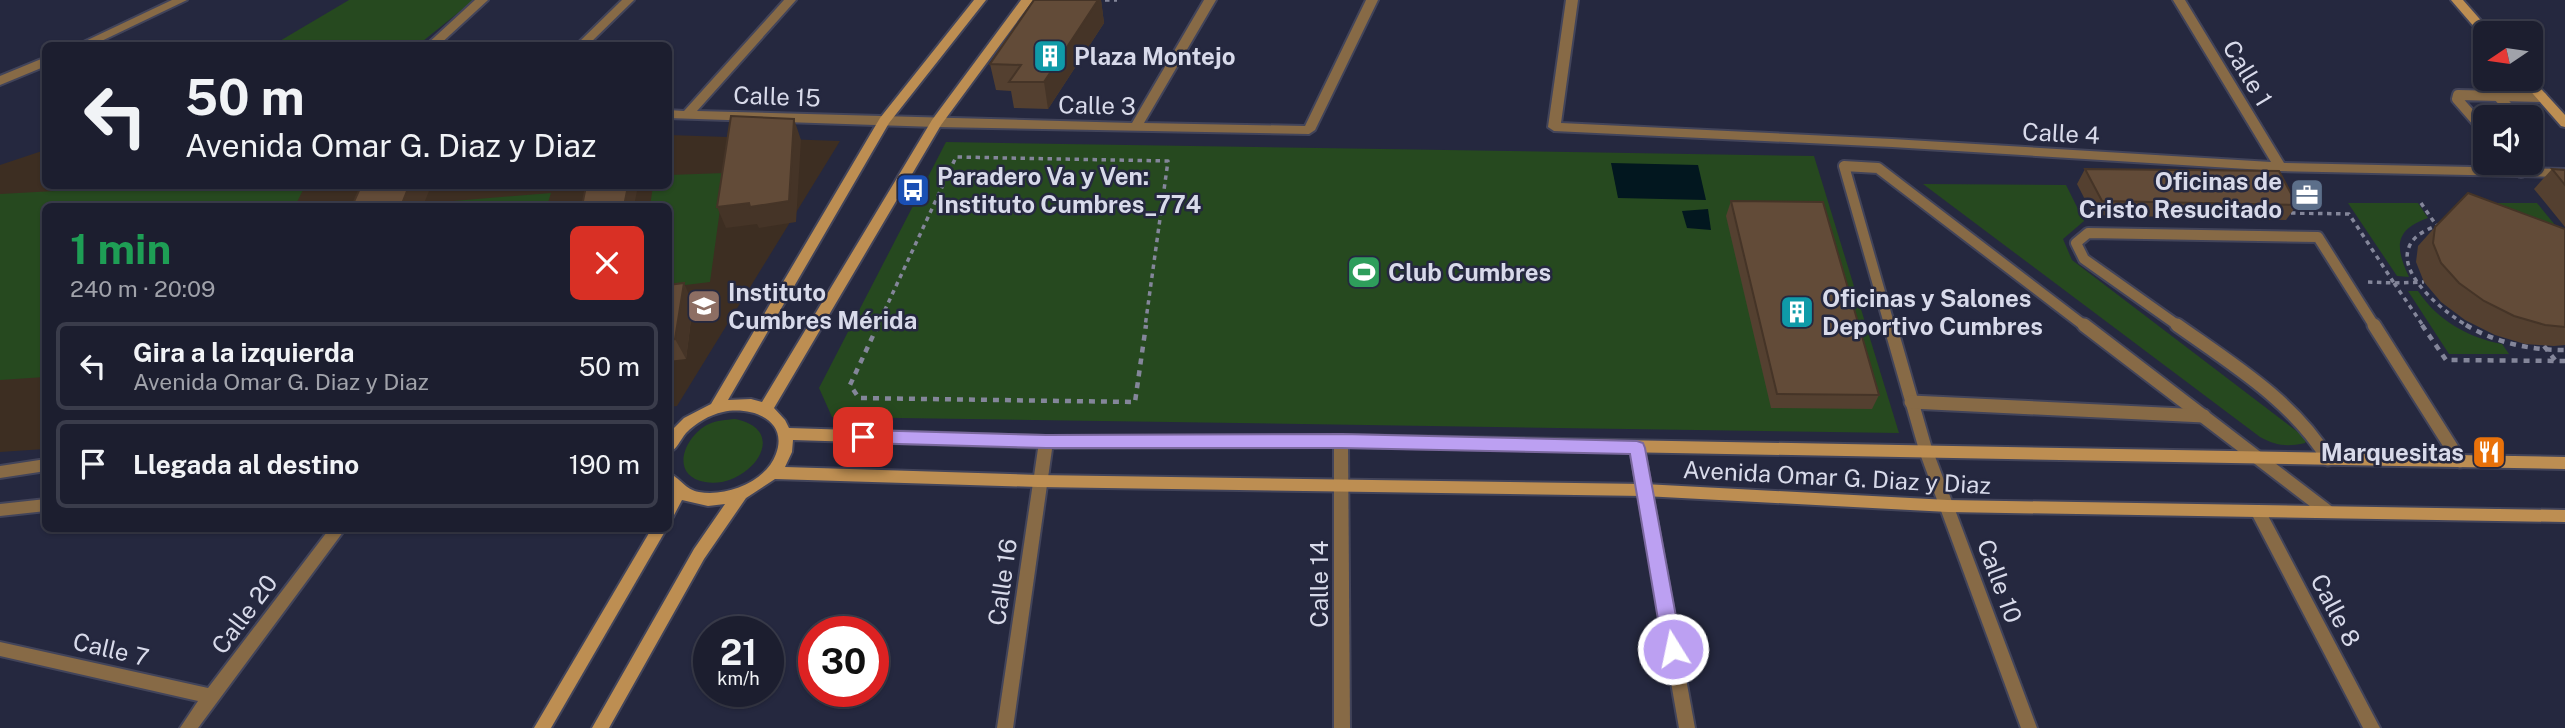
<!DOCTYPE html>
<html lang="es">
<head>
<meta charset="utf-8">
<style>
	:root { --surface:#1c1e2f; --page:#252737; --text:#f1f3f6; --muted:#a0a2aa; --line:#3a3c4b }
	body { margin:0; font-family:"Public Sans",sans-serif; background:var(--page); color:var(--text); height:100vh; display:flex; flex-direction:column; font-size:26px; white-space:nowrap }
	* { box-sizing:border-box; margin:0 }
	p { font-size:23px; color:var(--muted) }
	.icon { flex:none; width:38px; height:38px; fill:none; stroke:currentColor; stroke-width:2; stroke-linecap:round; stroke-linejoin:round }
	.map { position:relative; flex:1; overflow:hidden }
	.panel { position:absolute; left:42px; top:203px; width:630px; height:329px; display:flex; flex-direction:column; background:var(--surface); border-radius:10px; box-shadow:0 2px 5px #0004,0 0 0 2px var(--line) }
	.panel>* { flex:none }
	.top-card { position:absolute; left:42px; top:42px; width:630px; height:147px; border-radius:10px; box-shadow:0 2px 5px #0004,0 0 0 2px var(--line); background:#1c1e2f; color:var(--text); overflow:hidden }
	.needle { width:46px; rotate:257deg }
	.tools { position:absolute; left:2473px; top:21px; display:grid; gap:14px }
	.tools a { display:grid; place-items:center; width:70px; height:70px; border-radius:10px; background:var(--surface); box-shadow:0 2px 5px #0004,0 0 0 2px var(--line); font-size:35px }
	.speed { position:absolute; left:693px; top:616px; display:flex; gap:14px; font-size:35px; font-weight:700; text-align:center }
	.speed>* { display:grid; place-content:center; width:91px; height:91px; border-radius:50%; background:var(--surface); box-shadow:0 2px 5px #0004,0 0 0 2px var(--line); line-height:1 }
	.speed small { font-size:18px; font-weight:400 }
	.speed .limit { border:10px solid #d22; background:#fff; color:#111 }
	.pin { position:absolute; display:grid; place-items:center; width:60px; height:60px; color:#fff; margin:-30px; border-radius:14px; box-shadow:0 4px 10px #0006 }
	.me { position:absolute; width:77px; margin:-38px; rotate:350deg; stroke-linejoin:round; filter:drop-shadow(0 0 5px #0008) }
	.turn { display:flex; align-items:center; gap:24px; height:147px; padding:0 28px; font-size:32px }
	.turn .icon { width:91px; height:91px; stroke-width:2.5 }
	.turn b { display:block; font-size:49px; line-height:60px }
	.round { display:grid; place-items:center; flex:none; width:74px; height:74px; border-radius:10px; background:var(--page) }
	.headline { display:flex; align-items:center; justify-content:space-between; height:119px; padding:0 28px }
	h1 { font-size:42px; font-weight:700; line-height:52px; color:#1e9e55 }
	ul { padding:0; list-style:none }
	li { display:flex; align-items:center; gap:21px; height:88px; margin:0 14px 10px; padding:0 14px; border:4px solid var(--line); border-radius:10px }
	li div { flex:1 }
	li b { display:block; font-size:26px }
	li em { font-style:normal }
	.map>svg:first-child { display:block }
	.education { fill:#3d2e22 }
	.green { fill:#26491f }
	.water { fill:#02171f }
	.lines { fill:none; stroke-linecap:round; stroke-linejoin:round }
	.lane-far1-casing { stroke:#42445a; stroke-width:14 }
	.lane-casing { stroke:#42445a; stroke-width:17 }
	.street-casing { stroke:#42445a; stroke-width:4 }
	.secondary-casing { stroke:#42445a; stroke-width:4 }
	.path-far1 { stroke:#84869a; stroke-width:3.5; stroke-dasharray:4.5 4.5; stroke-linecap:butt }
	.path { stroke:#84869a; stroke-width:4.5; stroke-dasharray:6 6; stroke-linecap:butt }
	.lane-far1 { stroke:#876a46; stroke-width:10 }
	.lane { stroke:#876a46; stroke-width:13 }
	.street { fill:#876a46; fill-rule:evenodd }
	.secondary { fill:#bd8e52; fill-rule:evenodd }
	.wall { fill:#544030 }
	.shaded-wall { fill:#453427 }
	.building { fill:#624b38; stroke:#453427; stroke-width:2 }
	.route { fill:#bca0f2; stroke:#7a689d; stroke-width:2 }
	.labels { text-anchor:middle; dominant-baseline:central; stroke-width:5; stroke-linejoin:round; paint-order:stroke }
	.poi-label { font-size:24px; font-weight:bold; fill:#d8daea; stroke:#25283f; text-anchor:start }
	.street-label { font-size:24px; fill:#d8daea; stroke:#25283f }
</style>
</head>
<body>
<div class="map">
<svg width="2565" height="728" viewBox="0 0 2565 728">
	<rect width="100%" height="100%" fill="#25283f"/>
	<path class="education" d="M 669,135 L 840,141 L 677,406 L 669,407 L 668,206 L 46,206 L 45,449 L 0,452 L 0,165 L 45,150 L 46,186 L 668,186 Z"/>
	<g class="green">
		<path d="M 349,0 L 474,0 L 418,45 L 273,45 Z"/>
		<path d="M 946,142 L 1814,156 L 1899,433 L 832,417 L 819,388 Z"/>
		<path d="M 725,173 L 710,282 L 669,287 L 668,206 L 650,206 L 653,186 L 668,186 L 669,175 Z"/>
		<path d="M 1923,184 L 2066,185 L 2084,221 L 2063,239 L 2072,260 L 2307,439 L 2305,443 C 2287,447 2277,446 2260,437 Z"/>
		<path d="M 147,186 L 305,186 L 295,206 L 46,206 L 45,377 L 0,380 L 0,194 Z"/>
		<path d="M 551,193 L 547,206 L 451,206 L 453,201 Z"/>
		<path d="M 2348,203 L 2418,203 L 2428,218 C 2394,230 2395,247 2409,277 L 2397,276 Z"/>
		<path d="M 2464,203 L 2537,203 L 2565,237 Z"/>
		<path d="M 2408,291 L 2418,291 C 2437,320 2469,338 2502,344 L 2509,354 L 2449,354 Z"/>
		<path d="M 735,419 C 794,431 747,490 705,482 C 668,475 685,435 709,424 C 717,420 726,420 735,419 Z"/>
	</g>
	<g class="water">
		<path d="M 1611,163 L 1698,165 L 1706,200 L 1618,198 Z"/>
		<path d="M 1708,209 L 1711,230 L 1687,228 L 1682,211 Z"/>
	</g>
	<g class="lines">
		<g class="lane-far1-casing">
			<g id="lane-far1">
				<path d="M 2497,95 L 2517,117"/>
				<path d="M 2485,131 L 2457,99 L 2458,95 L 2542,97"/>
				<path d="M 2530,133 L 2538,142"/>
				<path d="M 2512,163 L 2521,172"/>
				<path d="M 1890,327 L 1844,166 L 1878,168 L 2086,327"/>
				<path d="M 2180,327 L 2084,259 L 2076,243 L 2088,233 L 2318,237 L 2375,327"/>
			</g>
		</g>
		<g class="lane-casing">
			<g id="lane">
				<path d="M 1890,325 L 1926,451"/>
				<path d="M 2084,325 L 2327,511"/>
				<path d="M 2177,325 C 2232,364 2293,401 2328,459"/>
				<path d="M 2374,325 L 2460,461"/>
				<path d="M 1911,402 L 2204,416"/>
			</g>
		</g>
		<g class="street-casing">
			<g id="street">
				<path d="M 172,0 L 187,0 L 91,46 L 75,46 Z"/>
				<path d="M 475,0 L 488,0 L 438,46 L 425,46 Z"/>
				<path d="M 622,0 L 634,0 L 587,46 L 575,46 Z"/>
				<path d="M 784,0 L 796,0 L 697,111 L 1132,123 L 1204,0 L 1216,0 L 1144,123 L 1305,126 L 1366,0 L 1378,0 L 1315,130 L 1309,134 L 936,127 L 668,118 L 668,110 L 684,111 Z"/>
				<path d="M 1566,0 L 1578,0 L 1561,123 L 1892,139 L 2271,162 L 2173,0 L 2185,0 L 2284,163 L 2565,169 L 2565,177 L 2280,171 L 1892,147 L 1554,131 L 1548,127 Z"/>
				<path d="M 46,57 L 46,66 L 0,85 L 0,76 Z"/>
				<path d="M 1341,435 L 1346,437 L 1348,441 L 1350,728 L 1334,728 L 1334,441 L 1336,437 Z"/>
				<path d="M 1046,436 L 1051,438 L 1053,442 L 1013,728 L 997,728 L 1039,442 L 1041,438 Z"/>
				<path d="M 1637,442 L 1642,444 L 1644,448 L 1695,728 L 1679,728 L 1630,448 L 1632,444 Z"/>
				<path d="M 1926,445 L 1931,447 L 1933,451 L 2037,728 L 2021,728 L 1919,451 L 1921,447 Z"/>
				<path d="M 46,459 L 46,471 L 0,478 L 0,466 Z"/>
				<path d="M 46,499 L 46,511 L 0,516 L 0,504 Z"/>
				<path d="M 2259,507 L 2264,508 L 2380,728 L 2363,728 L 2251,513 L 2254,508 Z"/>
				<path d="M 330,528 L 346,528 L 198,728 L 180,728 L 198,701 L 0,656 L 0,642 L 208,688 Z"/>
			</g>
		</g>
		<g class="secondary-casing">
			<g id="secondary">
				<path d="M 974,0 L 986,0 L 889,123 L 728,400 L 751,399 L 762,402 L 932,120 L 1021,0 L 1033,0 L 941,125 L 774,408 L 785,420 L 789,428 L 1046,436 L 1341,435 L 2565,457 L 2565,469 L 1341,447 L 1046,448 L 793,440 L 792,452 L 785,467 L 1038,475 L 1644,484 L 1948,500 L 2565,510 L 2565,522 L 1948,512 L 1644,496 L 1038,487 L 775,479 L 746,498 L 704,559 L 609,728 L 592,728 L 694,549 L 725,504 L 708,506 L 682,500 L 673,517 L 668,518 L 670,493 L 668,491 L 668,473 C 680,477 685,490 699,492 C 726,497 766,482 776,454 C 789,419 750,406 723,412 C 709,415 696,423 686,433 C 680,440 677,450 668,453 L 668,434 L 684,418 L 711,404 L 880,118 Z"/>
				<path d="M 2451,0 L 2463,0 L 2492,33 L 2482,36 Z"/>
				<path d="M 2530,77 L 2565,115 L 2565,127 L 2561,126 L 2520,79 L 2530,79 Z"/>
				<path d="M 652,528 L 667,528 L 551,728 L 534,728 Z"/>
			</g>
		</g>
		<g class="path-far1">
			<path d="M 1105,0 L 1117,0"/>
			<path d="M 2421,203 L 2436,225"/>
			<path d="M 2291,213 L 2349,214 L 2394,283 L 2368,282"/>
			<path d="M 2440,224 C 2429,229 2414,234 2409,247 C 2397,276 2447,314 2469,327"/>
			<path d="M 2394,283 L 2424,327"/>
			<path d="M 2395,283 L 2424,282"/>
			<path d="M 877,327 L 956,157 L 1168,161 L 1145,327"/>
		</g>
		<g class="path">
			<path d="M 878,325 L 850,385 L 859,398 L 1135,402 L 1146,325"/>
			<path d="M 2422,325 L 2446,360 L 2565,361"/>
			<path d="M 2466,325 C 2496,343 2530,350 2565,350"/>
			<path d="M 2544,346 L 2555,360"/>
		</g>
		<use href="#lane-far1" class="lane-far1"/>
		<use href="#lane" class="lane"/>
		<use href="#street" class="street"/>
		<use href="#secondary" class="secondary"/>
	</g>
	<g class="wall">
		<path d="M 1034,0 L 1101,0 L 1104,23 L 1048,109 L 1014,108 L 1011,91 L 996,90 L 990,64 Z"/>
		<path d="M 2085,169 L 2297,205 L 2286,220 L 2093,215 L 2077,184 Z"/>
		<path d="M 2552,169 L 2565,170 L 2565,227 L 2534,189 Z"/>
		<path d="M 1731,201 L 1879,395 L 1872,409 L 1771,408 L 1726,216 Z"/>
		<path d="M 2435,227 L 2565,229 L 2565,345 L 2554,346 L 2525,344 L 2495,335 L 2465,320 L 2441,302 L 2424,282 L 2416,262 L 2418,246 Z"/>
		<path d="M 668,285 L 693,304 L 686,359 L 668,361 Z"/>
	</g>
	<g class="shaded-wall">
		<path d="M 1098,0 L 1101,0 L 1104,23 L 1048,109 L 1044,82 Z"/>
		<path d="M 794,119 L 801,140 L 796,222 L 759,228 L 757,224 L 726,228 L 717,207 Z"/>
		<path d="M 409,186 L 431,186 L 423,206 L 401,206 Z"/>
		<path d="M 628,186 L 638,186 L 634,206 L 624,206 Z"/>
		<path d="M 684,283 L 693,304 L 686,359 L 675,339 Z"/>
	</g>
	<g class="building">
		<path d="M 1034,0 L 1098,0 L 1044,82 L 1009,82 L 1021,65 L 990,64 Z"/>
		<path d="M 731,116 L 794,119 L 789,201 L 750,207 L 749,203 L 717,207 Z"/>
		<path d="M 2085,169 L 2279,171 L 2297,205 L 2102,201 Z"/>
		<path d="M 2552,169 L 2565,170 L 2565,185 Z"/>
		<path d="M 361,186 L 409,186 L 401,206 L 352,206 Z"/>
		<path d="M 586,186 L 628,186 L 624,206 L 582,206 Z"/>
		<path d="M 2468,193 L 2565,229 L 2565,327 L 2545,325 L 2514,316 L 2484,301 L 2459,283 L 2441,263 L 2433,243 L 2435,227 Z"/>
		<path d="M 1731,201 L 1823,202 L 1879,395 L 1777,394 Z"/>
		<path d="M 684,283 L 675,339 L 668,340 L 668,285 Z"/>
	</g>
	<path class="route" d="M 863,430 L 1046,435 L 1342,434 L 1637,441 L 1643,443 L 1645,448 L 1682,649 L 1679,655 L 1673,657 L 1666,655 L 1663,649 L 1630,454 L 1342,448 L 1046,448 L 863,443 L 857,441 L 854,437 L 857,432 Z"/>
	<defs>
		<g id="building-square" transform="scale(1.75)"><rect x="-9" y="-9" width="18" height="18" rx="4" fill="#0f9aa8" stroke="#25283f"/><path d="M-4-6H4V6H1V3H-1V6H-4ZM-2.5-4.3h1.7v1.8h-1.7ZM.8-4.3h1.7v1.8H.8ZM-2.5-1h1.7V.8h-1.7ZM.8-1h1.7V.8H.8Z" fill="#fff"/></g>
		<g id="bus-square" transform="scale(1.75)"><rect x="-9" y="-9" width="18" height="18" rx="4" fill="#1a4fb4" stroke="#25283f"/><path d="M-5-6H5V4H4V6H2V4H-2V6H-4V4H-5ZM-3.5-4V0h7V-4ZM-3.5 1.2v1.5H-2V1.2ZM2 1.2v1.5H3.5V1.2Z" fill="#fff"/></g>
		<g id="office-square" transform="scale(1.75)"><rect x="-9" y="-9" width="18" height="18" rx="4" fill="#5c6f8a" stroke="#25283f"/><path d="M-6-3h4V-5.5h4V-3h4V5H-6ZM-1-4.5V-3h2v-1.5ZM-6 0V1H6V0Z" fill="#fff"/></g>
		<g id="stadium-square" transform="scale(1.75)"><rect x="-9" y="-9" width="18" height="18" rx="4" fill="#2e9e5b" stroke="#25283f"/><path d="M0-5a6.5 5 0 1 0 0 10a6.5 5 0 1 0 0-10ZM-3.5-1.8h7v3.6h-7Z" fill="#fff"/></g>
		<g id="school-square" transform="scale(1.75)"><rect x="-9" y="-9" width="18" height="18" rx="4" fill="#8d6e63" stroke="#25283f"/><path d="M0-5L7-2L0 1L-7-2ZM-4 1L0 2.5L4 1V4Q0 6-4 4Z" fill="#fff"/></g>
		<g id="restaurant-square" transform="scale(1.75)"><rect x="-9" y="-9" width="18" height="18" rx="4" fill="#e8710a" stroke="#25283f"/><path d="M-5-6h1v4h1v-4h1v4h1v-4h1v5L-1.5 .5V6h-2V.5L-5-1ZM5-6V6H3V1.5H1.5Q1.5-4 5-6Z" fill="#fff"/></g>
	</defs>
	<g fill-rule="evenodd">
		<use href="#building-square" x="1050" y="56"/>
		<use href="#bus-square" x="913" y="190"/>
		<use href="#office-square" x="2307" y="195"/>
		<use href="#stadium-square" x="1364" y="272"/>
		<use href="#school-square" x="704" y="306"/>
		<use href="#building-square" x="1797" y="312"/>
		<use href="#restaurant-square" x="2489" y="452"/>
	</g>
	<g class="labels">
		<g class="poi-label">
			<text x="1074" y="56">Plaza Montejo</text>
			<text x="937" y="176">Paradero Va y Ven:<tspan x="937" dy="28">Instituto Cumbres_774</tspan></text>
			<text x="2282" y="181" text-anchor="end">Oficinas de<tspan x="2282" dy="28">Cristo Resucitado</tspan></text>
			<text x="1388" y="272">Club Cumbres</text>
			<text x="728" y="292">Instituto<tspan x="728" dy="28">Cumbres Mérida</tspan></text>
			<text x="1822" y="298">Oficinas y Salones<tspan x="1822" dy="28">Deportivo Cumbres</tspan></text>
			<text x="2464" y="452" text-anchor="end">Marquesitas</text>
		</g>
		<g class="street-label">
			<text transform="translate(2248 73) rotate(59)">Calle 1</text>
			<text transform="translate(777 96) rotate(2)">Calle 15</text>
			<text transform="translate(1097 105) rotate(1)">Calle 3</text>
			<text transform="translate(2061 133) rotate(3)">Calle 4</text>
			<text transform="translate(1837 477) rotate(3)">Avenida Omar G. Diaz y Diaz</text>
			<text transform="translate(2000 581) rotate(70)">Calle 10</text>
			<text transform="translate(1002 582) rotate(-82)">Calle 16</text>
			<text transform="translate(1319 584) rotate(-90)">Calle 14</text>
			<text transform="translate(2336 610) rotate(62)">Calle 8</text>
			<text transform="translate(244 614) rotate(-53)">Calle 20</text>
			<text transform="translate(111 649) rotate(13)">Calle 7</text>
		</g>
	</g>
</svg>
<div class="tools">
<a><svg class="needle" viewBox="-14 -14 28 28"><path d="M0-13l5 13h-10z" fill="#e53935"/><path d="M0 13l5-13h-10z" fill="#a0a2aa"/></svg></a>
<a><svg class="icon" aria-label="sound" viewBox="0 0 24 24"><path d="M4 9h4l5-4v14l-5-4H4zM17 9q2 3 0 6"/></svg></a>
</div>
<div class="speed"><div>21<small>km/h</small></div><div class="limit">30</div></div>
<div class="pin" style="left:863px;top:437px;background:#d93025"><svg class="icon" aria-label="arrive" viewBox="0 0 24 24"><path d="M6 21V4h12l-3 4 3 4H6"/></svg></div>
<svg class="me" style="left:1673px;top:649px" viewBox="-20 -20 40 40"><circle r="17" fill="#bca0f2" stroke="#fff" stroke-width="3"/><path d="M0-11L8 9 0 5-8 9z" fill="#fff"/></svg>
<div class="top-card">
<div class="turn"><svg class="icon" aria-label="left" viewBox="0 0 24 24"><path d="M17 20v-9H6M10 6l-5 5 5 5"/></svg><div><b>50 m</b>Avenida Omar G. Diaz y Diaz</div></div>
</div>
<section class="panel">
<div class="headline"><div><h1>1 min</h1><p>240 m · 20:09</p></div><a class="round" style="background:#d93025;color:#fff"><svg class="icon" aria-label="close" viewBox="0 0 24 24"><path d="M6 6l12 12M18 6L6 18"/></svg></a></div>
<ul>
<li><svg class="icon" aria-label="left" viewBox="0 0 24 24"><path d="M17 20v-9H6M10 6l-5 5 5 5"/></svg><div><b>Gira a la izquierda</b><p>Avenida Omar G. Diaz y Diaz</p></div><em>50 m</em></li>
<li><svg class="icon" aria-label="arrive" viewBox="0 0 24 24"><path d="M6 21V4h12l-3 4 3 4H6"/></svg><div><b>Llegada al destino</b></div><em>190 m</em></li>
</ul>
</section>
</div>
</body>
</html>
